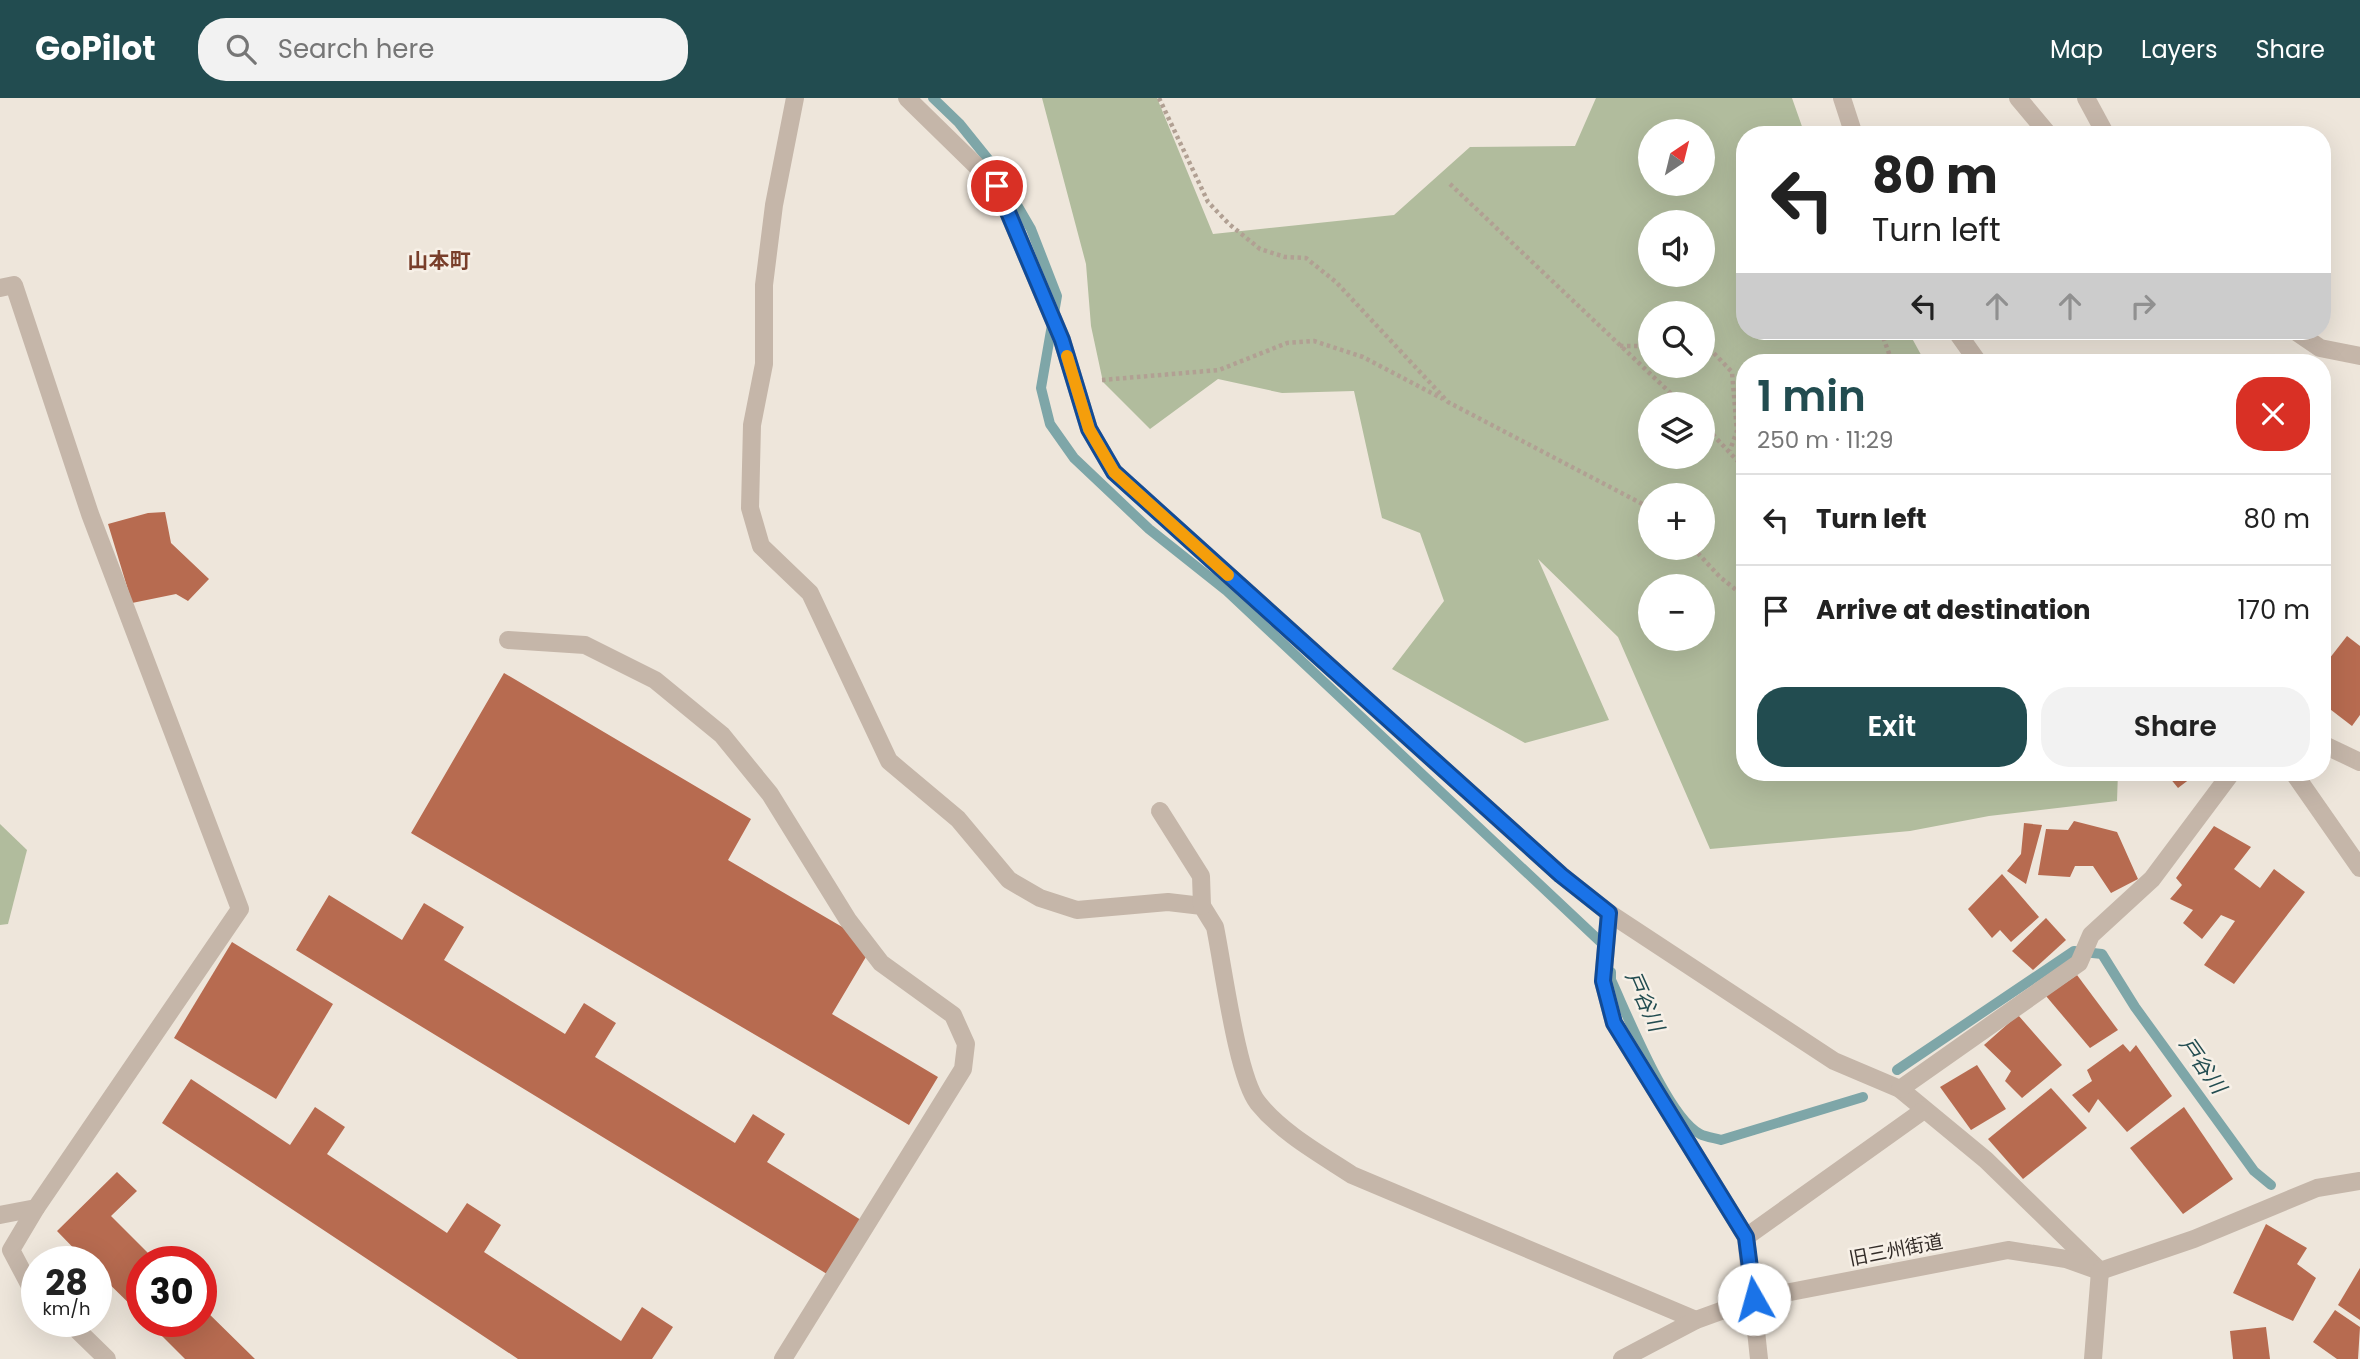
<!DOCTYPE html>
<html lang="en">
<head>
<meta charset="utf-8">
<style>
	:root { --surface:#fff; --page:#f2f2f2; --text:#222; --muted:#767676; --line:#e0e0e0; --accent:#224c50 }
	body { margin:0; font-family:Poppins,"Noto Sans JP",sans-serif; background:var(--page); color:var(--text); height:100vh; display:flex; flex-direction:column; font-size:26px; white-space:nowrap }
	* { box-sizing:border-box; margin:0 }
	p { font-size:23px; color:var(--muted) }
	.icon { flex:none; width:38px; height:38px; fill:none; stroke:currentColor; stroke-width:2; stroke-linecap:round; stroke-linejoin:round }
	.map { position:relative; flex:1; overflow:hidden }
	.details { position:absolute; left:1736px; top:256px; width:595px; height:427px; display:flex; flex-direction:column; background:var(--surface); border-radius:28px; box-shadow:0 7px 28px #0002 }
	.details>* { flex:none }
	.banner { position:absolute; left:1736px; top:28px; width:595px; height:214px; border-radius:28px; box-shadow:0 7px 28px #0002; background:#fff; color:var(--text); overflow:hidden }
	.needle { width:46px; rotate:35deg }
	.buttons { position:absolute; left:1638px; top:21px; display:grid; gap:14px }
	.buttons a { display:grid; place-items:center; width:77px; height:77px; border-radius:50%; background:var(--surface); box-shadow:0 7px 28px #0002; font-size:35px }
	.speed { position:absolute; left:21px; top:1148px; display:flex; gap:14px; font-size:35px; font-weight:700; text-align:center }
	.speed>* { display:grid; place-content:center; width:91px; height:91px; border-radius:50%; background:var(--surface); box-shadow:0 7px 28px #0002; line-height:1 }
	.speed small { font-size:18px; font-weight:400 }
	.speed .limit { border:10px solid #d22; background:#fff; color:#111 }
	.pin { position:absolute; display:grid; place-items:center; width:60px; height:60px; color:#fff; margin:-30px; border:4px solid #fff; border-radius:50%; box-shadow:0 2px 7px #0007 }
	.me { position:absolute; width:77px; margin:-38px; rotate:353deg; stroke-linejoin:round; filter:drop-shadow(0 0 5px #0008) }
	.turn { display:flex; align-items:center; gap:24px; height:147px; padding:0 21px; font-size:32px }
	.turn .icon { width:91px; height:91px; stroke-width:2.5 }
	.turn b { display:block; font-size:49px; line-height:60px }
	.lanes { display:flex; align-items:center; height:66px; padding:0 21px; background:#0003; justify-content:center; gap:35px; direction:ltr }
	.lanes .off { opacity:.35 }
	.round { display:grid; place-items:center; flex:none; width:74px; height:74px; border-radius:28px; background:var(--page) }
	.overview { display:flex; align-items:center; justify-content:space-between; height:119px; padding:0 21px }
	h1 { font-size:42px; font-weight:600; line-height:52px; color:var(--accent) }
	.primary-button { display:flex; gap:14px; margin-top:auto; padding:14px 21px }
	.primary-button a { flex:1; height:80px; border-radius:28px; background:var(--accent); color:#fff; font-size:28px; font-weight:600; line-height:80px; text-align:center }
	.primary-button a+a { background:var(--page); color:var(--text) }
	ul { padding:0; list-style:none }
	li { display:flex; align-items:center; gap:21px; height:91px; padding:0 21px; border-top:2px solid var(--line) }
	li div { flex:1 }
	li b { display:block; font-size:26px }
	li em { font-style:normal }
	header { display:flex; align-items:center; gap:42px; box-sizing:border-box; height:98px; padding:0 35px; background:var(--accent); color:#fff }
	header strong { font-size:33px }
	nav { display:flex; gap:38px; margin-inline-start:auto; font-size:24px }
	.search { width:490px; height:63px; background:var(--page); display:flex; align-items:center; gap:18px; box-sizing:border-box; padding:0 24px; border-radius:28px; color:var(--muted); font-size:26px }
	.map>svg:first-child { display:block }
	.green { fill:#b1bc9d; fill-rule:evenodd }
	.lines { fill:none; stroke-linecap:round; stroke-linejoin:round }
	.stream { stroke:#7ea6a8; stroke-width:10 }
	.building { fill:#b76b50 }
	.path { stroke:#b1a093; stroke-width:4.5; stroke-dasharray:3.5 3.5; stroke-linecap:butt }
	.minor { stroke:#c5b6a9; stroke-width:18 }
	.route-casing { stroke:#114b97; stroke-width:18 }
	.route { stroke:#1a73e8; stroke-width:12 }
	.slow { stroke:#f59e0b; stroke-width:12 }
	.labels { text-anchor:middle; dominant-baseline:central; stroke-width:5; stroke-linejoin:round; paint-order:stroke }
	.street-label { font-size:19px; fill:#332c28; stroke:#f7f0e7 }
	.neighbourhood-label { font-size:21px; font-weight:bold; fill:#793e2a; stroke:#f7f0e7 }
	.water-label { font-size:21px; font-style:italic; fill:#224c50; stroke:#f7f0e7 }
</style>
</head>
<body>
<header>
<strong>GoPilot</strong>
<div class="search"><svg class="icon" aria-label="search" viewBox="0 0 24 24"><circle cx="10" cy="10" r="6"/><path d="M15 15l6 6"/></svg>Search here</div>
<nav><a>Map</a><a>Layers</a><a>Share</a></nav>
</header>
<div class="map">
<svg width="2360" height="1261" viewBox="0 0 2360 1261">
	<rect width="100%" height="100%" fill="#eee6db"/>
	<g class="green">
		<path d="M 1042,0 L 1157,0 L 1213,136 L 1394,117 L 1470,49 L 1575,48 L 1596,0 L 1792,0 L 1805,37 L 1745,37 L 1745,233 L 1908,233 L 1925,264 L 1745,264 L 1745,674 L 2118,674 L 2117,703 L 1989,718 L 1910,733 L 1710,751 L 1618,539 L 1538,461 L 1609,622 L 1525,645 L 1392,571 L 1444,503 L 1420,435 L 1382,420 L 1354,293 L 1282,295 L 1218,281 L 1150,331 L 1103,284 L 1091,228 L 1086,166 ZM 1650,33 L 1703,33 L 1703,86 L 1650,86 ZM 1650,124 L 1703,124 L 1703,177 L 1650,177 ZM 1650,215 L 1703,215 L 1703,268 L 1650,268 ZM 1650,306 L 1703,306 L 1703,359 L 1650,359 ZM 1650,397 L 1703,397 L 1703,450 L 1650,450 ZM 1650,488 L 1703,488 L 1703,541 L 1650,541 Z"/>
		<path d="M 0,726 L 27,752 L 8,826 L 0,827 Z"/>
	</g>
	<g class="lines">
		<g class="stream">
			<path d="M 933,0 L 959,25 L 996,71 L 1031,131 L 1057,198 L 1041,290 L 1050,326 L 1074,360 L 1149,431 L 1227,493 L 1606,849"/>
			<path d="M 1611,874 L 1611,882 C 1627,916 1668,1020 1700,1036 C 1706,1039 1714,1040 1721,1042 L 1863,999"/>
			<path d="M 1897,972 L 2074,853 L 2102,856 L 2135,909 L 2254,1073 L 2271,1087"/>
		</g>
	</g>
	<g class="building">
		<path d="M 165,414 L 171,445 L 209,481 L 188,503 L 176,496 L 132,505 L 108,426 L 148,415 Z"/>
		<path d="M 2347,538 L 2360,548 L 2360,617 L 2352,628 L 2322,605 L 2322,570 Z"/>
		<path d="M 504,575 L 751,721 L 728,762 L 873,847 L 832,916 L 938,979 L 909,1027 L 411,735 Z"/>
		<path d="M 2165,674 L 2199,674 L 2178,690 Z"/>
		<path d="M 2074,723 L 2117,734 L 2138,781 L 2111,795 L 2093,768 L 2075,768 L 2070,779 L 2038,777 L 2046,731 L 2068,732 Z"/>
		<path d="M 2024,725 L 2042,727 L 2026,786 L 2007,773 L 2021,756 Z"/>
		<path d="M 2214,728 L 2251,749 L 2234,771 L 2260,790 L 2274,771 L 2305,794 L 2234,886 L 2204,867 L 2235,823 L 2221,817 L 2202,841 L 2183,825 L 2193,812 L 2170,801 L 2182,787 L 2176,780 Z"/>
		<path d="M 2002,776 L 2039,819 L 2011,844 L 2000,832 L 1992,840 L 1968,811 Z"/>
		<path d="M 329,797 L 402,842 L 424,805 L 464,829 L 444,862 L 565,936 L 584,905 L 616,925 L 595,959 L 735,1045 L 753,1016 L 785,1036 L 767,1064 L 861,1122 L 827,1176 L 296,852 Z"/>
		<path d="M 2046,820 L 2066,842 L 2033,872 L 2012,853 Z"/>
		<path d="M 232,844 L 333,906 L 276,1001 L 174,940 Z"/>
		<path d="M 2077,877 L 2118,932 L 2090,950 L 2046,898 Z"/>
		<path d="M 2018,917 L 2062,967 L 2022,1000 L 2005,983 L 2011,973 L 1984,947 Z"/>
		<path d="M 2123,946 L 2130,954 L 2136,947 L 2172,998 L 2127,1034 L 2098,1001 L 2089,1015 L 2072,997 L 2092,983 L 2087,972 Z"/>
		<path d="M 1977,967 L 2006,1011 L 1971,1032 L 1940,989 Z"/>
		<path d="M 191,981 L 290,1047 L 315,1009 L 345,1029 L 327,1056 L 447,1135 L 467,1105 L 501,1127 L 484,1154 L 621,1243 L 642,1209 L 673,1229 L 652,1261 L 518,1261 L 162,1025 Z"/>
		<path d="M 2051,990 L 2087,1030 L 2023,1081 L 1988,1041 Z"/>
		<path d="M 2184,1009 L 2233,1081 L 2183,1116 L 2130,1050 Z"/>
		<path d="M 117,1074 L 137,1093 L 111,1118 L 157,1164 L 142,1164 L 142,1218 L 96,1173 L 96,1164 L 87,1164 L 57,1133 Z"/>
		<path d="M 2266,1126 L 2307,1150 L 2297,1166 L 2316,1180 L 2293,1223 L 2233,1195 Z"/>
		<path d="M 2360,1170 L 2360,1222 L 2338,1207 Z"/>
		<path d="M 201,1208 L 255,1261 L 185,1261 L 147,1223 L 201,1223 Z"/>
		<path d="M 2335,1212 L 2360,1229 L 2358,1261 L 2337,1261 L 2313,1244 Z"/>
		<path d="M 2266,1229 L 2270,1261 L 2233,1261 L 2230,1233 Z"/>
	</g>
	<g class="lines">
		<g class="path">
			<path d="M 1159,0 L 1208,104 L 1229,126 L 1260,151 L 1285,159 L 1306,160 L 1336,184 L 1448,304 L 1650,410"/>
			<path d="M 1450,86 L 1682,306"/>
			<path d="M 1881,233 L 1892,264"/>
			<path d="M 1620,248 L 1650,248"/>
			<path d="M 1703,248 L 1707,248 L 1732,274 L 1737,333 L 1730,352"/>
			<path d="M 1102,282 L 1219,272 L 1287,245 L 1314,243 L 1363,259 L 1443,301"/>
			<path d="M 1703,326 L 1745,371"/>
			<path d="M 1693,450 L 1720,479 L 1745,499"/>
		</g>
		<g class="minor">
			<path d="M 795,0 L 774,107 L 764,187 L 764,266 L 752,327 L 750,410 L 761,448 L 810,495 L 889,663 L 958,721 L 1009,782 L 1040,800 L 1077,812 L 1168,804 L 1202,808 L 1215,829 C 1223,867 1237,979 1258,1005 C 1282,1035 1320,1056 1352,1077 L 1696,1222"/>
			<path d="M 907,0 L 997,88 L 1062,242 L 1089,331 L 1114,374 L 1561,777 L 1609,815 L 1834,963 L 1900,991 L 1986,1062 L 2100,1173"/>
			<path d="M 1842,0 L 1854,37"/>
			<path d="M 2018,0 L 2049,37"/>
			<path d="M 2086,0 L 2106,37"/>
			<path d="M 0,190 L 14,187 L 90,416 L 240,811 L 36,1110 L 0,1117"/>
			<path d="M 1956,233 L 1978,264"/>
			<path d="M 2295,233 L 2320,250 L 2360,258"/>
			<path d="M 508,542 L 585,547 L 655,582 L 722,637 L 770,696 L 848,822 L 881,865 L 953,917 L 966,946 L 963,971 L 783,1261"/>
			<path d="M 2322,646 L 2360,664"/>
			<path d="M 2293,674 L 2360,770"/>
			<path d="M 1160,713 L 1201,778 L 1202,808"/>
			<path d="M 1609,815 L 1603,883 L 1614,925 L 1746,1139"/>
			<path d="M 1900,991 L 2079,865 L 2091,837 L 2152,781 L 2232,674"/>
			<path d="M 36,1110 L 11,1152 L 29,1186 L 37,1194"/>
			<path d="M 2100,1173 L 2194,1141 L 2317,1090 L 2360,1083"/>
			<path d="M 68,1223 L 107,1261"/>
			<path d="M 1622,1261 L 1696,1222 L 1754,1201 L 2008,1152 L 2066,1161 L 2094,1171"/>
			<path d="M 1759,1261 L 1746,1139 L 1924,1012"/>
			<path d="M 2093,1261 L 2100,1173"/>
		</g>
	</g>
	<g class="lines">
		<g class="route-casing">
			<path id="route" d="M 997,88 L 1062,242 L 1089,331 L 1114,374 L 1561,777 L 1609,815 L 1603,883 L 1614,925 L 1746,1139 L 1754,1201"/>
		</g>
		<use href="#route" class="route"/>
		<path class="slow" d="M 1067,258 L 1089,331 L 1114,374 L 1228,477"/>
	</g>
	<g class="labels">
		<g class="street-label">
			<text transform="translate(1896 1152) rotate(-11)">旧三州街道</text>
		</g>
		<g class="neighbourhood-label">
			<text x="439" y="162">山本町</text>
		</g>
		<g class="water-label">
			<text transform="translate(1645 903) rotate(66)">戸谷川</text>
			<text transform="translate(2203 967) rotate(55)">戸谷川</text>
		</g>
	</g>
</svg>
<div class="buttons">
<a><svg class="needle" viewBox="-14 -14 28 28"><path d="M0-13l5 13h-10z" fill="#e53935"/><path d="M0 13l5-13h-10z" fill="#767676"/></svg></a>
<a><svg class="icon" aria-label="sound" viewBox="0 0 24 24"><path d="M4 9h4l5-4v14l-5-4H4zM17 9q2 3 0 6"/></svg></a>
<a><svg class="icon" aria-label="search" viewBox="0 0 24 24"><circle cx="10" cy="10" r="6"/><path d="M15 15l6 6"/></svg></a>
<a><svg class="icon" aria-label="layers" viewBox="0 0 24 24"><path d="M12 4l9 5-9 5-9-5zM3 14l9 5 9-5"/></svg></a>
<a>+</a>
<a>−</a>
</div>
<div class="speed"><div>28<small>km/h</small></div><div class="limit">30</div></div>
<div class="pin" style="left:997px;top:88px;background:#d93025"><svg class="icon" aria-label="arrive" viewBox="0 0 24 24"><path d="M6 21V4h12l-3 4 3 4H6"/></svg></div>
<svg class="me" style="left:1754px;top:1201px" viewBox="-20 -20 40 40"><circle r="19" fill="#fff"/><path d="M0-13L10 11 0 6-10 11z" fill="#1a73e8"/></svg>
<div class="banner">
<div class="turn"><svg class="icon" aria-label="left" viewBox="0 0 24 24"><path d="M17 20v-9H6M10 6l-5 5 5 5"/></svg><div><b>80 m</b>Turn left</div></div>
<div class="lanes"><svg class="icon" aria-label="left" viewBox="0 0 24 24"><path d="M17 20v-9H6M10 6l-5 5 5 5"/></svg><svg class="icon off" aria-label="ahead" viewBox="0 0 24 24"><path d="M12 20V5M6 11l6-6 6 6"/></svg><svg class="icon off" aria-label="ahead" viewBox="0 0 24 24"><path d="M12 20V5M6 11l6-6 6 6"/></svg><svg class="icon off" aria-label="right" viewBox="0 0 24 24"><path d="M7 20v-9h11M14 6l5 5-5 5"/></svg></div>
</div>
<section class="details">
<div class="overview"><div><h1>1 min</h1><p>250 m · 11:29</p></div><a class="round" style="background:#d93025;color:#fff"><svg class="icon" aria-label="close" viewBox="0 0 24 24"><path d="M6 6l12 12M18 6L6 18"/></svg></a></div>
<ul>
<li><svg class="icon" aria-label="left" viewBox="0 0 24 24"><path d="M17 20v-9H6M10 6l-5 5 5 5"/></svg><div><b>Turn left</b></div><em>80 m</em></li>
<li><svg class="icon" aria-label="arrive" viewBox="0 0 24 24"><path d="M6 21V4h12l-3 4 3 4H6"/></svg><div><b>Arrive at destination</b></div><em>170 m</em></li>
</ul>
<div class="primary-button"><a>Exit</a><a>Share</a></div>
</section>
</div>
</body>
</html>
